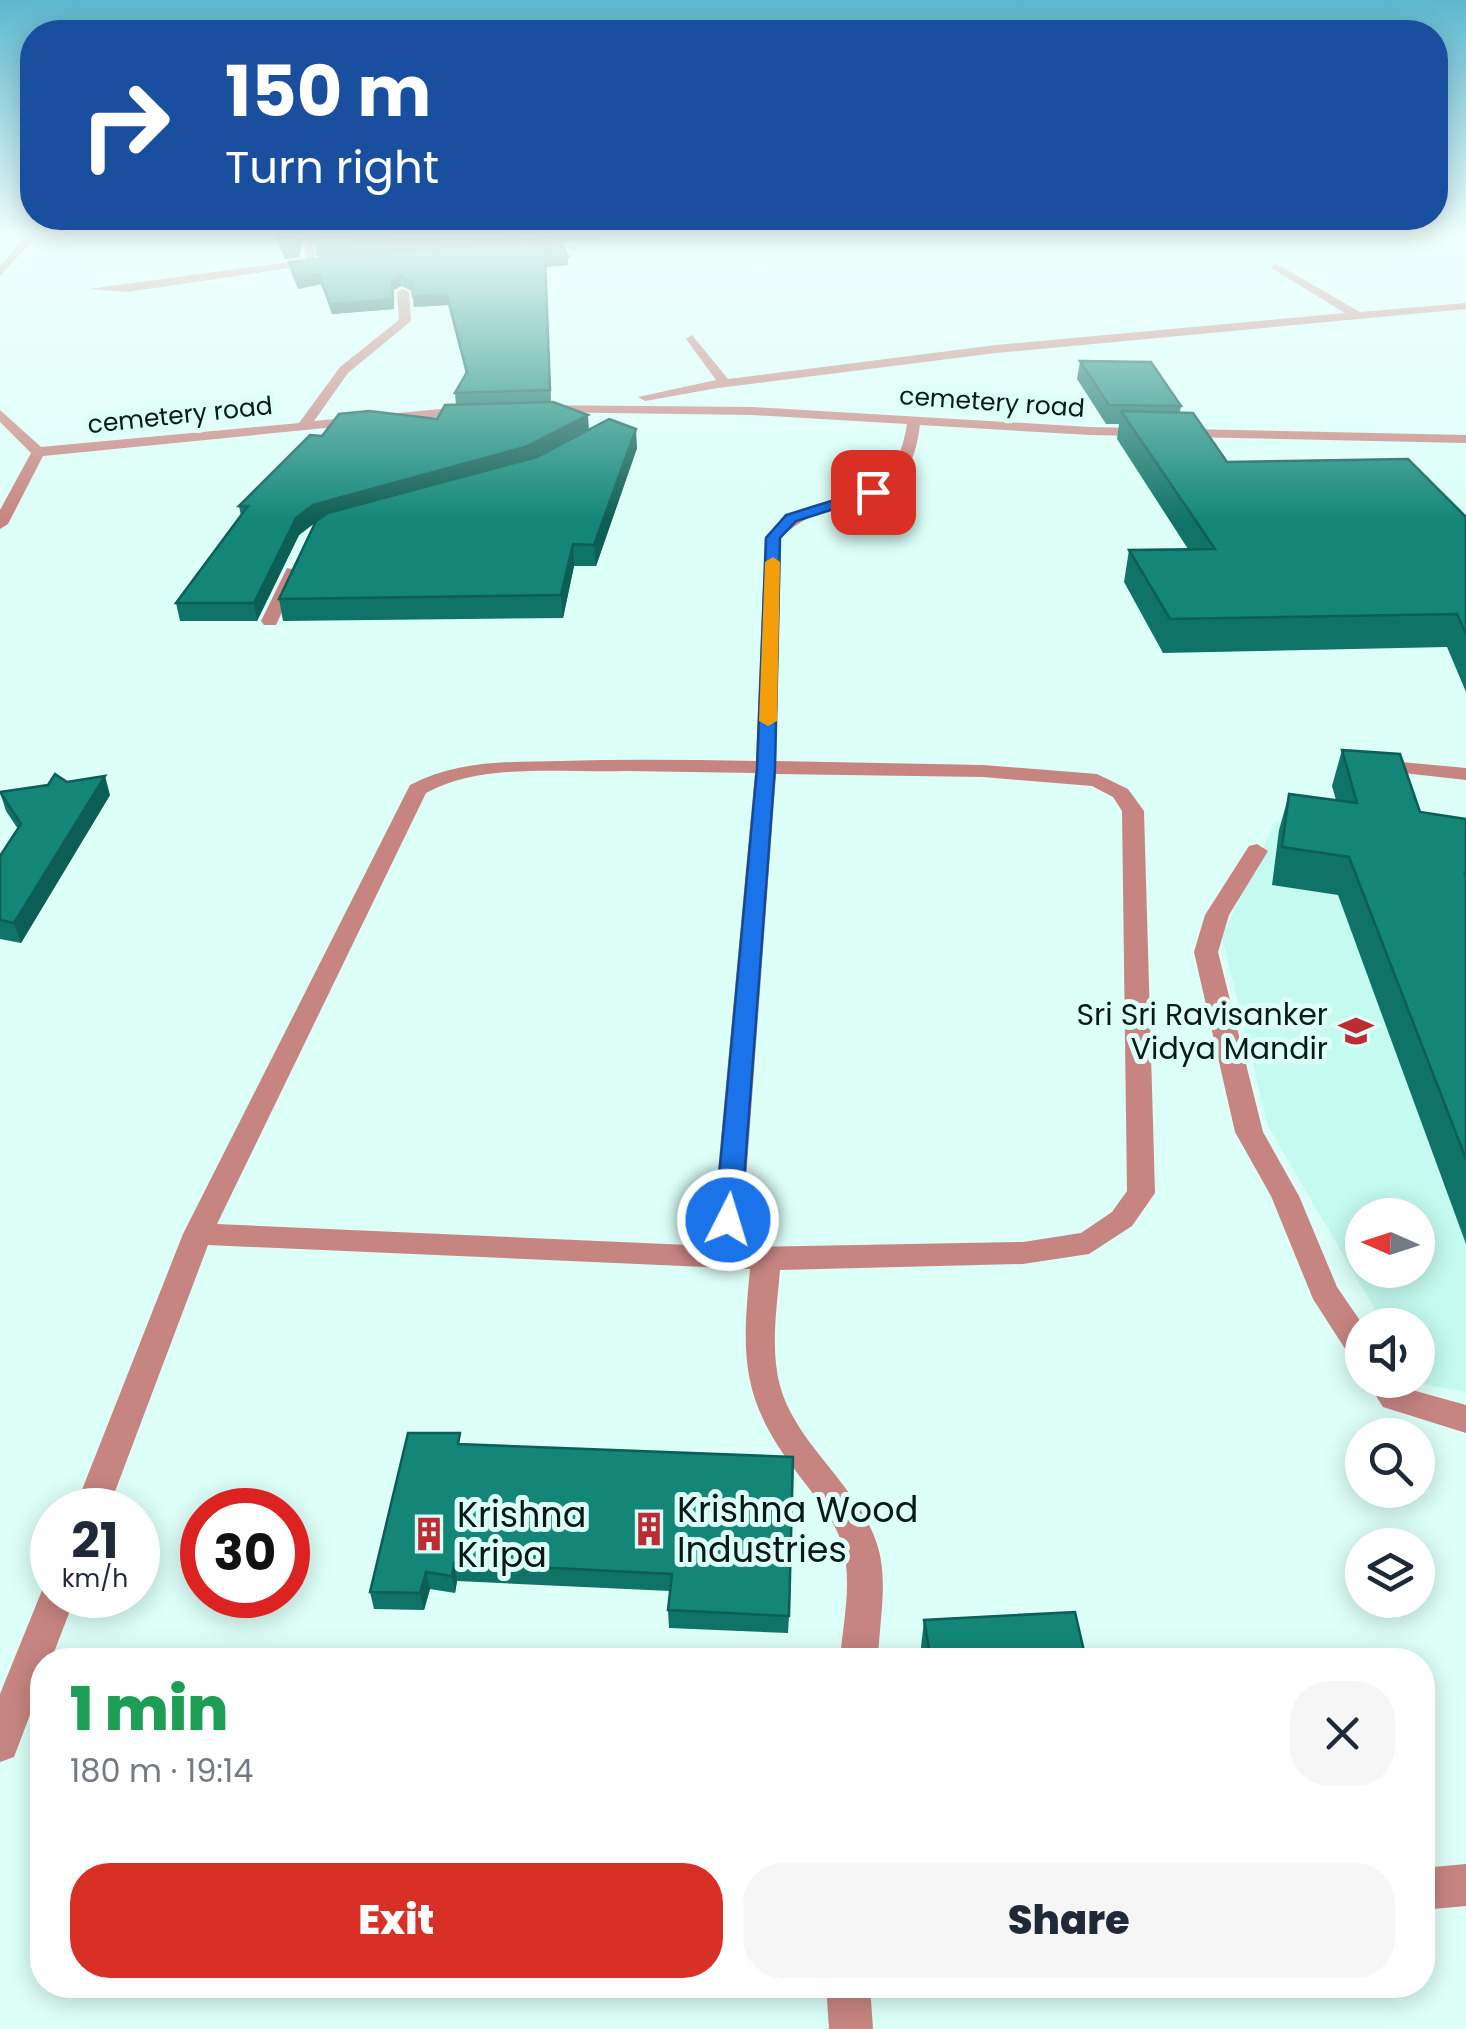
<!DOCTYPE html>
<html lang="en">
<head>
<meta charset="utf-8">
<style>
	:root { --surface:#fff; --page:#f6f6f7; --text:#1f2937; --muted:#747a83; --accent:#d93025 }
	body { margin:0; font-family:Poppins,sans-serif; background:var(--page); color:var(--text); height:100vh; display:flex; flex-direction:column; font-size:38px; white-space:nowrap }
	* { box-sizing:border-box; margin:0 }
	p { font-size:32px; color:var(--muted) }
	.icon { flex:none; width:55px; height:55px; fill:none; stroke:currentColor; stroke-width:2; stroke-linecap:round; stroke-linejoin:round }
	.map { position:relative; flex:1; overflow:hidden }
	.side { position:absolute; left:30px; top:1648px; width:1405px; height:350px; display:flex; flex-direction:column; background:var(--surface); border-radius:40px; box-shadow:0 5px 25px #0003 }
	.side>* { flex:none }
	.guide { position:absolute; left:20px; top:20px; width:1428px; height:210px; border-radius:40px; box-shadow:0 5px 25px #0003; background:#1a4fa0; color:#fff; overflow:hidden }
	.needle { width:65px; rotate:273deg }
	.tools { position:absolute; left:1345px; top:1198px; display:grid; gap:20px }
	.tools a { display:grid; place-items:center; width:90px; height:90px; border-radius:50%; background:var(--surface); box-shadow:0 5px 25px #0003; font-size:50px }
	.speed { position:absolute; left:30px; top:1488px; display:flex; gap:20px; font-size:50px; font-weight:700; text-align:center }
	.speed>* { display:grid; place-content:center; width:130px; height:130px; border-radius:50%; background:var(--surface); box-shadow:0 5px 25px #0003; line-height:1 }
	.speed small { font-size:25px; font-weight:400 }
	.speed .limit { border:15px solid #d22; background:#fff; color:#111 }
	.pin { position:absolute; display:grid; place-items:center; width:85px; height:85px; color:#fff; margin:-42px; border-radius:20px; box-shadow:0 5px 15px #0006 }
	.me { position:absolute; width:110px; margin:-55px; rotate:5deg; stroke-linejoin:round; filter:drop-shadow(0 0 8px #0008) }
	.turn { display:flex; align-items:center; gap:35px; height:210px; padding:0 40px; font-size:45px }
	.turn .icon { width:130px; height:130px; stroke-width:2.5 }
	.turn b { display:block; font-size:70px; line-height:85px }
	.round { display:grid; place-items:center; flex:none; width:105px; height:105px; border-radius:40px; background:var(--page) }
	.overview { display:flex; align-items:center; justify-content:space-between; height:170px; padding:0 40px }
	h1 { font-size:60px; font-weight:800; line-height:75px; color:#1e9e55 }
	.primary-button { display:flex; gap:20px; margin-top:auto; padding:20px 40px }
	.primary-button a { flex:1; height:115px; border-radius:40px; background:var(--accent); color:#fff; font-size:40px; font-weight:800; line-height:115px; text-align:center }
	.primary-button a+a { background:var(--page); color:var(--text) }
	.map>svg:first-child { display:block }
	.built { fill:#c4faf0; fill-rule:evenodd }
	.lines { fill:none; stroke-linecap:round; stroke-linejoin:round }
	.minor { fill:#c78581; fill-rule:evenodd }
	.wall { fill:#107367 }
	.shaded-wall { fill:#0d5e54 }
	.building { fill:#138678; stroke:#0d5e54; stroke-width:2.5 }
	.route { fill:#1a73e8; stroke:#114b97; stroke-width:2.5 }
	.slow { fill:#f59e0b }
	.labels { text-anchor:middle; dominant-baseline:central; stroke-width:10; stroke-linejoin:round; paint-order:stroke }
	.far-street-label { font-size:25px; fill:#081916; stroke:#dcfff8 }
	.poi-label { font-size:30px; fill:#081916; stroke:#dcfff8; text-anchor:end }
	.near-poi-label { font-size:35px; fill:#081916; stroke:#dcfff8; text-anchor:start }
</style>
</head>
<body>
<div class="map">
<svg width="1466" height="2029" viewBox="0 0 1466 2029">
	<rect width="100%" height="100%" fill="#dcfff8"/>
	<path class="built" d="M 1275,822 L 1466,851 L 1466,1392 L 1418,1383 L 1418,1325 L 1384,1325 L 1268,1126 L 1222,937 ZM 1362,1215 L 1418,1215 L 1418,1270 L 1362,1270 Z"/>
	<g class="lines">
		<g class="minor">
			<path d="M 25,237 L 36,237 L 0,276 L 0,266 Z"/>
			<path d="M 305,237 L 315,237 L 315,259 L 343,262 L 343,266 L 310,265 L 128,292 L 88,289 L 305,260 Z"/>
			<path d="M 570,237 L 607,237 L 528,248 L 523,245 Z"/>
			<path d="M 1275,263 L 1360,312 L 1466,303 L 1466,309 L 996,353 L 718,388 L 645,401 L 638,397 L 716,380 L 686,339 L 692,335 L 728,379 L 996,345 L 1345,313 L 1271,268 Z"/>
			<path d="M 403,289 L 409,292 L 411,321 L 348,373 L 314,421 L 472,406 L 477,407 L 477,413 L 43,456 L 8,524 L 0,529 L 0,510 L 31,453 L 0,422 L 0,410 L 41,447 L 299,423 L 340,367 L 399,320 L 397,292 Z"/>
			<path d="M 532,405 L 753,407 L 1090,427 L 1466,435 L 1466,443 L 1090,435 L 920,425 C 907,530 834,483 781,538 L 776,761 L 983,765 L 1097,774 L 1128,789 L 1144,811 L 1155,1193 L 1132,1226 L 1089,1254 L 1023,1264 L 780,1270 C 777,1308 770,1348 780,1386 C 797,1446 857,1484 877,1544 C 889,1581 879,1622 878,1660 L 840,1660 C 843,1622 853,1582 842,1544 C 833,1515 809,1490 792,1466 C 740,1396 742,1353 750,1269 L 208,1245 L 108,1510 L 74,1510 L 183,1234 L 410,785 C 458,760 509,762 561,761 C 626,759 691,760 756,761 L 765,537 C 815,476 891,527 907,424 L 753,415 L 537,412 L 530,408 ZM 626,771 L 755,773 L 711,1246 L 217,1224 L 426,793 C 483,762 562,773 626,771 ZM 776,774 L 983,777 L 1092,786 L 1113,797 L 1122,811 L 1127,1191 L 1112,1212 L 1081,1233 L 1023,1242 L 741,1247 Z"/>
			<path d="M 287,568 L 301,571 L 276,625 L 264,625 L 261,621 Z"/>
			<path d="M 1401,762 L 1466,768 L 1466,780 L 1394,772 L 1391,768 Z"/>
			<path d="M 1257,844 L 1268,851 L 1229,915 L 1218,952 L 1263,1132 L 1299,1196 L 1337,1287 L 1363,1325 L 1362,1361 L 1351,1358 L 1313,1299 L 1271,1196 L 1235,1132 L 1194,952 L 1205,915 L 1249,846 Z"/>
			<path d="M 1366,1380 L 1400,1380 L 1405,1388 L 1466,1405 L 1466,1433 L 1383,1407 Z"/>
			<path d="M 52,1581 L 52,1595 L 76,1595 L 51,1660 L 42,1660 L 42,1683 L 14,1757 L 0,1762 L 0,1694 L 45,1583 Z"/>
			<path d="M 1466,1864 L 1466,1906 L 1422,1910 L 1422,1868 Z"/>
			<path d="M 826,1985 L 870,1985 L 873,2029 L 829,2029 Z"/>
		</g>
	</g>
	<g class="wall">
		<path d="M 275,237 L 304,237 L 299,257 L 285,259 Z"/>
		<path d="M 315,237 L 527,237 L 323,258 L 316,256 Z"/>
		<path d="M 289,262 L 568,265 L 546,267 L 551,402 L 456,405 L 455,393 L 466,374 L 448,305 L 414,307 L 412,291 L 401,286 L 394,290 L 394,309 L 332,314 L 321,284 L 298,289 L 291,272 Z"/>
		<path d="M 1080,361 L 1181,406 L 1180,412 L 1227,462 L 1466,517 L 1466,692 L 1447,647 L 1163,653 L 1124,582 L 1129,550 L 1188,549 L 1117,439 L 1119,424 L 1106,424 L 1077,379 Z"/>
		<path d="M 437,419 L 589,430 L 637,448 L 596,566 L 574,566 L 563,618 L 283,621 L 279,599 L 316,522 L 299,535 L 257,621 L 180,621 L 176,603 L 241,516 L 239,506 L 322,436 Z"/>
		<path d="M 1342,750 L 1420,812 L 1466,819 L 1466,1244 L 1338,895 L 1272,885 L 1279,830 L 1289,794 L 1336,800 L 1332,786 Z"/>
		<path d="M 67,782 L 110,795 L 21,943 L 0,939 L 0,856 L 18,829 L 6,811 L 0,792 Z"/>
		<path d="M 462,1444 L 789,1616 L 788,1633 L 669,1628 L 668,1610 L 670,1591 L 457,1581 L 455,1593 L 430,1589 L 424,1610 L 374,1609 L 370,1592 Z"/>
		<path d="M 924,1620 L 1086,1660 L 923,1660 L 921,1647 Z"/>
	</g>
	<g class="shaded-wall">
		<path d="M 298,237 L 304,237 L 299,257 L 285,259 L 283,245 Z"/>
		<path d="M 397,237 L 527,237 L 323,258 L 321,245 Z"/>
		<path d="M 568,256 L 568,265 L 546,267 L 551,402 L 545,257 Z"/>
		<path d="M 319,274 L 321,284 L 298,289 L 297,279 Z"/>
		<path d="M 400,276 L 401,286 L 394,290 L 394,309 L 332,314 L 330,304 Z"/>
		<path d="M 447,294 L 448,305 L 414,307 L 413,297 Z"/>
		<path d="M 588,415 L 589,431 L 527,464 L 316,522 L 299,535 L 257,621 L 254,603 L 296,518 L 313,505 Z"/>
		<path d="M 636,429 L 637,448 L 596,566 L 594,545 Z"/>
		<path d="M 573,544 L 574,566 L 563,618 L 561,595 Z"/>
		<path d="M 105,776 L 110,795 L 21,943 L 14,923 Z"/>
		<path d="M 454,1563 L 457,1581 L 455,1593 L 452,1576 Z"/>
		<path d="M 426,1572 L 430,1589 L 424,1610 L 420,1593 Z"/>
	</g>
	<g class="building">
		<path d="M 279,237 L 298,237 L 297,243 L 283,245 Z"/>
		<path d="M 315,237 L 397,237 L 321,245 L 314,242 Z"/>
		<path d="M 550,237 L 557,237 L 568,256 L 545,257 L 550,390 L 455,393 L 467,372 L 447,294 L 413,297 L 412,282 L 400,276 L 392,280 L 393,299 L 330,304 L 319,274 L 297,279 L 289,262 Z"/>
		<path d="M 1080,361 L 1151,362 L 1181,406 L 1109,405 Z"/>
		<path d="M 553,402 L 588,415 L 525,447 L 313,505 L 296,518 L 254,603 L 176,603 L 248,506 L 239,506 L 310,435 L 322,436 L 339,414 L 369,411 L 437,419 L 445,405 Z"/>
		<path d="M 1121,411 L 1193,413 L 1227,462 L 1408,459 L 1466,517 L 1466,634 L 1457,614 L 1170,619 L 1129,550 L 1215,549 Z"/>
		<path d="M 609,419 L 636,429 L 594,545 L 573,544 L 561,595 L 279,599 L 316,521 L 328,513 L 537,457 Z"/>
		<path d="M 1342,750 L 1400,754 L 1420,812 L 1466,819 L 1466,874 L 1465,874 L 1466,876 L 1466,1159 L 1349,857 L 1282,847 L 1289,794 L 1357,803 Z"/>
		<path d="M 55,774 L 67,782 L 105,776 L 14,923 L 0,920 L 0,856 L 21,824 L 0,792 L 48,785 Z"/>
		<path d="M 408,1433 L 460,1433 L 458,1444 L 793,1457 L 789,1616 L 668,1610 L 672,1574 L 454,1563 L 452,1576 L 426,1572 L 420,1593 L 370,1592 Z"/>
		<path d="M 1075,1612 L 1086,1660 L 931,1660 L 924,1620 Z"/>
	</g>
	<linearGradient id="sky" x2="0" y2="1"><stop stop-color="#5cb7cf"/><stop offset="0.45" stop-color="#effffc"/><stop offset="1" stop-color="#effffc" stop-opacity="0"/></linearGradient>
	<rect width="1466" height="521" fill="url(#sky)"/>
	<path class="route" d="M 873,488 L 878,490 L 878,495 L 796,521 L 780,538 L 775,768 L 741,1220 L 738,1227 L 719,1227 L 715,1220 L 757,768 L 766,538 L 786,515 Z"/>
	<path class="slow" d="M 773,557 L 780,562 L 777,721 L 768,726 L 759,721 L 765,562 Z"/>
	<defs>
		<g id="school-bare" transform="scale(2.7)"><path d="M0-5L7-2L0 1L-7-2ZM-4 1L0 2.5L4 1V4Q0 6-4 4Z" fill="#bc2c34" stroke="#dcfff8" stroke-width="2.5" paint-order="stroke"/></g>
		<g id="building-bare" transform="scale(2.7)"><path d="M-4-6H4V6H1V3H-1V6H-4ZM-2.5-4.3h1.7v1.8h-1.7ZM.8-4.3h1.7v1.8H.8ZM-2.5-1h1.7V.8h-1.7ZM.8-1h1.7V.8H.8Z" fill="#bc2c34" stroke="#dcfff8" stroke-width="2.5" paint-order="stroke"/></g>
	</defs>
	<g fill-rule="evenodd">
		<use href="#school-bare" x="1356" y="1031"/>
		<use href="#building-bare" x="649" y="1529"/>
		<use href="#building-bare" x="429" y="1534"/>
	</g>
	<g class="labels">
		<g class="far-street-label">
			<text transform="translate(992 402) rotate(4)">cemetery road</text>
			<text transform="translate(180 415) rotate(-6)">cemetery road</text>
		</g>
		<g class="poi-label">
			<text x="1328" y="1014">Sri Sri Ravisanker<tspan x="1328" dy="34">Vidya Mandir</tspan></text>
		</g>
		<g class="near-poi-label">
			<text x="677" y="1509">Krishna Wood<tspan x="677" dy="40">Industries</tspan></text>
			<text x="457" y="1514">Krishna<tspan x="457" dy="40">Kripa</tspan></text>
		</g>
	</g>
</svg>
<div class="tools">
<a><svg class="needle" viewBox="-14 -14 28 28"><path d="M0-13l5 13h-10z" fill="#e53935"/><path d="M0 13l5-13h-10z" fill="#747a83"/></svg></a>
<a><svg class="icon" aria-label="sound" viewBox="0 0 24 24"><path d="M4 9h4l5-4v14l-5-4H4zM17 9q2 3 0 6"/></svg></a>
<a><svg class="icon" aria-label="search" viewBox="0 0 24 24"><circle cx="10" cy="10" r="6"/><path d="M15 15l6 6"/></svg></a>
<a><svg class="icon" aria-label="layers" viewBox="0 0 24 24"><path d="M12 4l9 5-9 5-9-5zM3 14l9 5 9-5"/></svg></a>
</div>
<div class="speed"><div>21<small>km/h</small></div><div class="limit">30</div></div>
<div class="pin" style="left:873px;top:492px;background:#d93025"><svg class="icon" aria-label="arrive" viewBox="0 0 24 24"><path d="M6 21V4h12l-3 4 3 4H6"/></svg></div>
<svg class="me" style="left:728px;top:1220px" viewBox="-20 -20 40 40"><circle r="17" fill="#1a73e8" stroke="#fff" stroke-width="3"/><path d="M0-11L8 9 0 5-8 9z" fill="#fff"/></svg>
<div class="guide">
<div class="turn"><svg class="icon" aria-label="right" viewBox="0 0 24 24"><path d="M7 20v-9h11M14 6l5 5-5 5"/></svg><div><b>150 m</b>Turn right</div></div>
</div>
<section class="side">
<div class="overview"><div><h1>1 min</h1><p>180 m · 19:14</p></div><a class="round"><svg class="icon" aria-label="close" viewBox="0 0 24 24"><path d="M6 6l12 12M18 6L6 18"/></svg></a></div>
<div class="primary-button"><a>Exit</a><a>Share</a></div>
</section>
</div>
</body>
</html>
